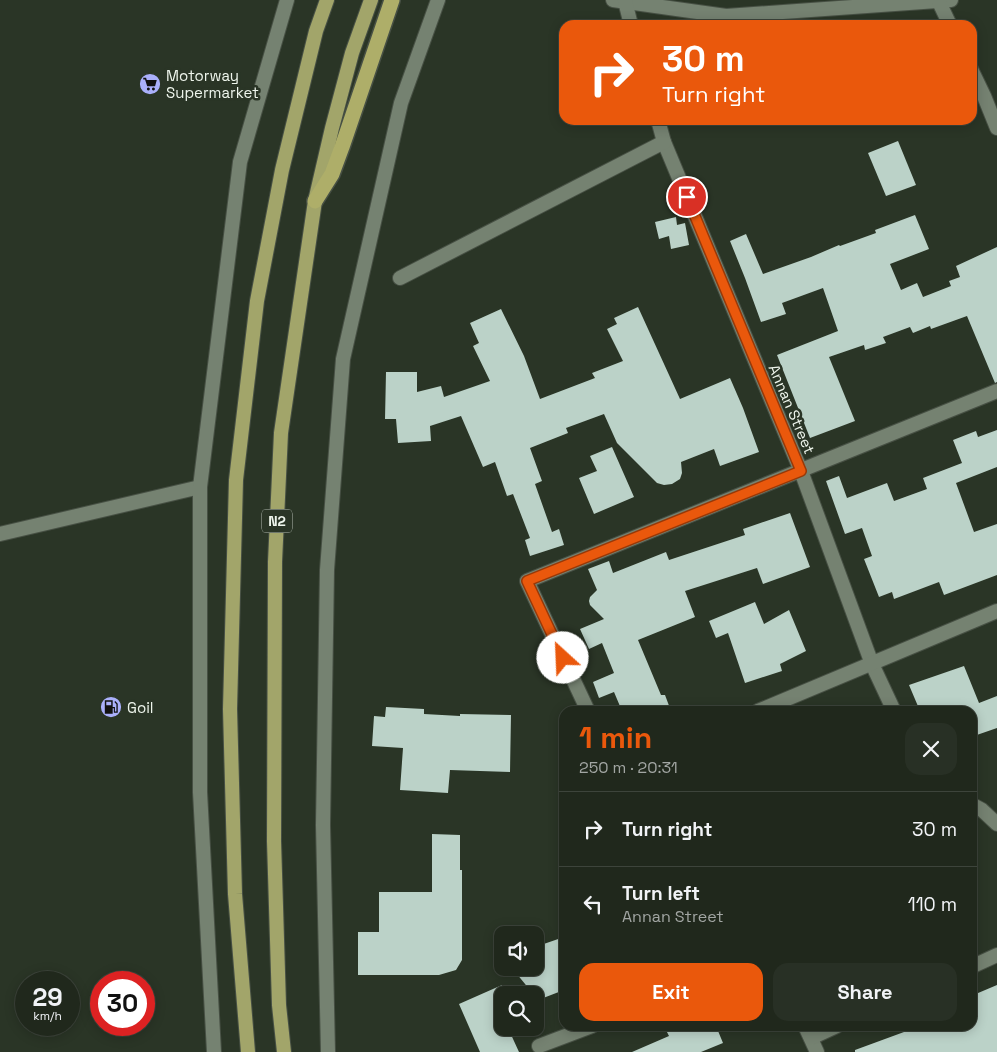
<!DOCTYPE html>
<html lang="en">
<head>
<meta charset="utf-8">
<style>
	:root { --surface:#20281c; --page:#283025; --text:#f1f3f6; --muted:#a2a6a3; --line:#3d443b; --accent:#ea580c }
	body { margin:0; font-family:"Space Grotesk",sans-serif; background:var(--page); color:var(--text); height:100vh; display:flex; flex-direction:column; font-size:19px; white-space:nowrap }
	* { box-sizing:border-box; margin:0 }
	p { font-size:16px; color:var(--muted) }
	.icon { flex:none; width:28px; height:28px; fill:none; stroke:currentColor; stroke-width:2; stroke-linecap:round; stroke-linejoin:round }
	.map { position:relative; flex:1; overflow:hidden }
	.panel { position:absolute; left:559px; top:706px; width:418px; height:325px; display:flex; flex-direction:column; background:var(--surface); border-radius:15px; box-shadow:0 2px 12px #0003,0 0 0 1px var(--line) }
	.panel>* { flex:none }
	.banner { position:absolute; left:559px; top:20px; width:418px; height:105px; border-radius:15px; box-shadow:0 2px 12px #0003,0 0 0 1px var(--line); background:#ea580c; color:#fff; overflow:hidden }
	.fabs { position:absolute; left:494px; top:926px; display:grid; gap:10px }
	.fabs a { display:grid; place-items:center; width:50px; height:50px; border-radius:10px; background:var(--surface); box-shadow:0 2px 12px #0003,0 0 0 1px var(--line); font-size:25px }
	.speed { position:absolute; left:15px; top:971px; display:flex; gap:10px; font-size:25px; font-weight:700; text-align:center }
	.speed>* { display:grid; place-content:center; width:65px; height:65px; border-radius:50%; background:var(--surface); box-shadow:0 2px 12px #0003,0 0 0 1px var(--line); line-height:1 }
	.speed small { font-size:12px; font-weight:400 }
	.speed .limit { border:8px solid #d22; background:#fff; color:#111 }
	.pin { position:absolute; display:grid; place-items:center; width:42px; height:42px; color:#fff; margin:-21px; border:2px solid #fff; border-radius:50%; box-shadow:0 1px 5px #0007 }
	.me { position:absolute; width:55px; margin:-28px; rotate:335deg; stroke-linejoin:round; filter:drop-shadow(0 0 4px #0008) }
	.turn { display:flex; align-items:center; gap:18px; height:105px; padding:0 20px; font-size:22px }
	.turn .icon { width:65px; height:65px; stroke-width:2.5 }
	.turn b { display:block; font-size:35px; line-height:42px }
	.round { display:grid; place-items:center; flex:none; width:52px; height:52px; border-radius:15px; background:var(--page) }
	.summary { display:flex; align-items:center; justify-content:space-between; height:85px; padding:0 20px }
	h1 { font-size:30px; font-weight:600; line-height:38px; color:var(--accent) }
	.button { display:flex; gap:10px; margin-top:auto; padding:10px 20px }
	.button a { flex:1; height:58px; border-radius:15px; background:var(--accent); color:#fff; font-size:20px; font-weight:600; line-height:58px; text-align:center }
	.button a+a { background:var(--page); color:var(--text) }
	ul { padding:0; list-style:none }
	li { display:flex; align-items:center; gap:15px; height:75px; padding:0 20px; border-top:1px solid var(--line) }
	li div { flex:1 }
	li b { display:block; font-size:19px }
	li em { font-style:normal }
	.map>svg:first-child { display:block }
	.building { fill:#bbd2c8 }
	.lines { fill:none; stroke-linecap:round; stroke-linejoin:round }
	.minor-casing { stroke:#475044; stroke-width:16 }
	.tertiary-casing { stroke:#475044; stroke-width:16 }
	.trunk-casing { stroke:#475044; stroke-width:16 }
	.motorway-casing { stroke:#475044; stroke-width:18 }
	.minor { stroke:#758271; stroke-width:14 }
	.tertiary { stroke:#758271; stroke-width:14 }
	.trunk { stroke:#a2a56a; stroke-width:14 }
	.motorway { stroke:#aeae69; stroke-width:15 }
	.route-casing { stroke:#983908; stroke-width:12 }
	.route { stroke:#ea580c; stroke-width:9 }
	.labels { text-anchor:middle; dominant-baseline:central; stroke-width:5; stroke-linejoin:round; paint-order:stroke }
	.shield { fill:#2a3526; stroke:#b3bbb1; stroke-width:1 }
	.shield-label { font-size:14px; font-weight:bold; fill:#eef5ec }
	.poi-label { font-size:15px; fill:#eef5ec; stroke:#2a3526; text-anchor:start }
	.street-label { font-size:15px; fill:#eef5ec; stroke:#2a3526 }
</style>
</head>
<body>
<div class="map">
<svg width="997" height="1052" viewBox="0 0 997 1052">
	<rect width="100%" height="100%" fill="#2a3526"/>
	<g class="building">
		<path d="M 898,141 L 916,185 L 886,196 L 868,153 Z"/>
		<path d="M 915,215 L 929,249 L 890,264 L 901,290 L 917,283 L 923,297 L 951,286 L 949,281 L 960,277 L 956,266 L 997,247 L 997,382 L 995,383 L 967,316 L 931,329 L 930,326 L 913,333 L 910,327 L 883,337 L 886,343 L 865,350 L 864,345 L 829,357 L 855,421 L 810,438 L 777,355 L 838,331 L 823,288 L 782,303 L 786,314 L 761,322 L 745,278 L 730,241 L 746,234 L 763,274 L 811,257 L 839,245 L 840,246 L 876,233 L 875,230 Z"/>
		<path d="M 676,217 L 677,225 L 685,223 L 689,245 L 671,249 L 669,236 L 659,239 L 655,222 Z"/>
		<path d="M 638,307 L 680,399 L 730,378 L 743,408 L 759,452 L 720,466 L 714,449 L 681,462 L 682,473 L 680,479 L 672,484 L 664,485 L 657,483 L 617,443 L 604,414 L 566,428 L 568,433 L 530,448 L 542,481 L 535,484 L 552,532 L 559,529 L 564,545 L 530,556 L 525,540 L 530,538 L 513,494 L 507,496 L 495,462 L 483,467 L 461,416 L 430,426 L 431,441 L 398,443 L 396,419 L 385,419 L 386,372 L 417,372 L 417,392 L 441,386 L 444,397 L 490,381 L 473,346 L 479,343 L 470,323 L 501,309 L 524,356 L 540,399 L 595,378 L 592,373 L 623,361 L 607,329 L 617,324 L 614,318 Z"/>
		<path d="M 997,430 L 997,467 L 956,483 L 974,532 L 997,524 L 997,575 L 944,595 L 939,582 L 894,599 L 892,592 L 879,597 L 864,559 L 872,556 L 862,528 L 845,534 L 826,481 L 839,476 L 847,498 L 887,483 L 894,501 L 927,489 L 923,478 L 962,463 L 953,440 L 976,431 L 978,437 Z"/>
		<path d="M 612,447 L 634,497 L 594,514 L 579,478 L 597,471 L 590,456 Z"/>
		<path d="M 790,513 L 810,567 L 763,584 L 757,568 L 685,591 L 695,617 L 638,640 L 661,695 L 665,695 L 671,711 L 622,711 L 614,692 L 599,698 L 593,682 L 614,673 L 602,643 L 589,649 L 580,629 L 604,619 L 590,605 L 589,601 L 590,597 L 597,590 L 588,569 L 609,561 L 613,573 L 666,552 L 669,560 L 745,535 L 743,529 Z"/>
		<path d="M 755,602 L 764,624 L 789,610 L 806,651 L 780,664 L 782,671 L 745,683 L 728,633 L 716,638 L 709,621 Z"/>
		<path d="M 964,666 L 979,703 L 997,696 L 997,728 L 971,737 L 971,711 L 920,711 L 909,685 Z"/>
		<path d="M 386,707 L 424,709 L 424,714 L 460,716 L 460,714 L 511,715 L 510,772 L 450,770 L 448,793 L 400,790 L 403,748 L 372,746 L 374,716 L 385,717 Z"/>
		<path d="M 432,834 L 460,835 L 460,870 L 462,870 L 462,960 L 456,970 L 439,975 L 358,975 L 358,932 L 379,932 L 379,892 L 432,892 Z"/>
		<path d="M 564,937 L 564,990 L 538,1000 L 535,995 L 534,995 L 512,968 L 535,968 L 535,947 Z"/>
		<path d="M 502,985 L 502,1028 L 508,1028 L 519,1052 L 480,1052 L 459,1004 Z"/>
		<path d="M 997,985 L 997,1052 L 855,1052 L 855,1050 L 904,1032 L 901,1026 L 971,1026 L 971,996 Z"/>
		<path d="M 664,1026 L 716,1026 L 723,1043 L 701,1052 L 632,1052 L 669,1036 Z"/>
	</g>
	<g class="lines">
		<g class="minor-casing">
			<g id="minor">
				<path d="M 613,0 L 726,16 L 951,0"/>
				<path d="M 625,1 L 631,25"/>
				<path d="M 939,2 L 950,25"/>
				<path d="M 971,69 L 984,96 L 997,128"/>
				<path d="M 658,120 L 664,142 L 801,471 L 872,664 L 894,711"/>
				<path d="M 400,278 L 664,142"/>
				<path d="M 0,534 L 200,487"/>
				<path d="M 588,711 L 527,581 L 997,391"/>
				<path d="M 758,711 L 997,611"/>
				<path d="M 971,804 L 982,810 L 997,824"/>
				<path d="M 971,967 L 997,955"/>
				<path d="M 805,1026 L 817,1052"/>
				<path d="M 811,1038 L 837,1026"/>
				<path d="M 539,1046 L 592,1026"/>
			</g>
		</g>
		<g class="tertiary-casing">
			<g id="tertiary">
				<path d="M 214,1052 L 200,792 L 200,487 L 240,162 L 287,0"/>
				<path d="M 328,1052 L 323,825 L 327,570 L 343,359 L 401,103 L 438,0"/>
			</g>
		</g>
		<g class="trunk-casing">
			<g id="trunk">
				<path d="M 248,1052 L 235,894 L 230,709 L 236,480 L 257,301 L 282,170 L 316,31 L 327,0"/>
				<path d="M 284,1052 L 279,1005 L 274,841 L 275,562 L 281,433 L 315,201 L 332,128 L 352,53 L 371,0"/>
			</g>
		</g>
		<g class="motorway-casing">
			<path id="motorway" d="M 315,201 L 332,174 L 342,147 L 392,0"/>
		</g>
		<use href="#minor" class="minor"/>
		<use href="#tertiary" class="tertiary"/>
		<use href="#trunk" class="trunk"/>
		<use href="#motorway" class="motorway"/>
	</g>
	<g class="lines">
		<g class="route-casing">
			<path id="route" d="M 563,658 L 527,581 L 801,471 L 687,197"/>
		</g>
		<use href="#route" class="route"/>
	</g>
	<defs>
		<g id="supermarket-disc" transform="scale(1.125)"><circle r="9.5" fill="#aab0fb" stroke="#2a3526"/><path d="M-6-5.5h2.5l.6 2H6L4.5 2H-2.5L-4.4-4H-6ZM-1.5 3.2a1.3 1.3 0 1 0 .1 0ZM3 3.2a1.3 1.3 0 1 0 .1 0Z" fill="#111"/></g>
		<g id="fuel-disc" transform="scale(1.125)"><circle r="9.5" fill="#aab0fb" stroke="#2a3526"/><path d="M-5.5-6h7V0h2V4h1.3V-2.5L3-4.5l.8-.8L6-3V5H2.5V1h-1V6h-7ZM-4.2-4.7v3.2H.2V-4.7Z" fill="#111"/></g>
	</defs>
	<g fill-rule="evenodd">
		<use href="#supermarket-disc" x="150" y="84"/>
		<use href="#fuel-disc" x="111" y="707"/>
	</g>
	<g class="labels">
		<rect class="shield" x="262" y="509.5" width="30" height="23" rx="4"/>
		<g class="shield-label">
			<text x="277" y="521">N2</text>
		</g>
		<g class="poi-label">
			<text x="166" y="75">Motorway<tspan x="166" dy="17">Supermarket</tspan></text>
			<text x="127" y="707">Goil</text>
		</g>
		<g class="street-label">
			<text transform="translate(792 409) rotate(67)">Annan Street</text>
		</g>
	</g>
</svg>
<div class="fabs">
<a><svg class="icon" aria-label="sound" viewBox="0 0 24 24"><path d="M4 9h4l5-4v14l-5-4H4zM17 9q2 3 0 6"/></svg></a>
<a><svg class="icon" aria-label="search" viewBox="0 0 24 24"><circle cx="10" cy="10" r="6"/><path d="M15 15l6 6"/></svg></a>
</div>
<div class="speed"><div>29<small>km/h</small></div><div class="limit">30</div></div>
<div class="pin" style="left:687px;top:197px;background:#d93025"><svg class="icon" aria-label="arrive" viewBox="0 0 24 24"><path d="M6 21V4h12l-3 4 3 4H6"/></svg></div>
<svg class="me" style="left:563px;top:658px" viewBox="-20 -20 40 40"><circle r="19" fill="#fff"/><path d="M0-13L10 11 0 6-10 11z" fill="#ea580c"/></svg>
<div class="banner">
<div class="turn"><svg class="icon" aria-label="right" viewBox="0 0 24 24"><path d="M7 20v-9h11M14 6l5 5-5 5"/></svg><div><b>30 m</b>Turn right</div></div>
</div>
<section class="panel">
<div class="summary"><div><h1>1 min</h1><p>250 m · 20:31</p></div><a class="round"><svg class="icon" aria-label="close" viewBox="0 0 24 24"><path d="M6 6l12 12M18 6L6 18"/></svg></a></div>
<ul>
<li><svg class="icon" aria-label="right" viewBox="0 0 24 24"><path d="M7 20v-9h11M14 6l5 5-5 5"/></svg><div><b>Turn right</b></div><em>30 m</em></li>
<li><svg class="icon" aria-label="left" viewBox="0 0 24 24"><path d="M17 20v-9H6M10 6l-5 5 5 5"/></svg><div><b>Turn left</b><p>Annan Street</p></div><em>110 m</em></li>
</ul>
<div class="button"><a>Exit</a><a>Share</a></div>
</section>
</div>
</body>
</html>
